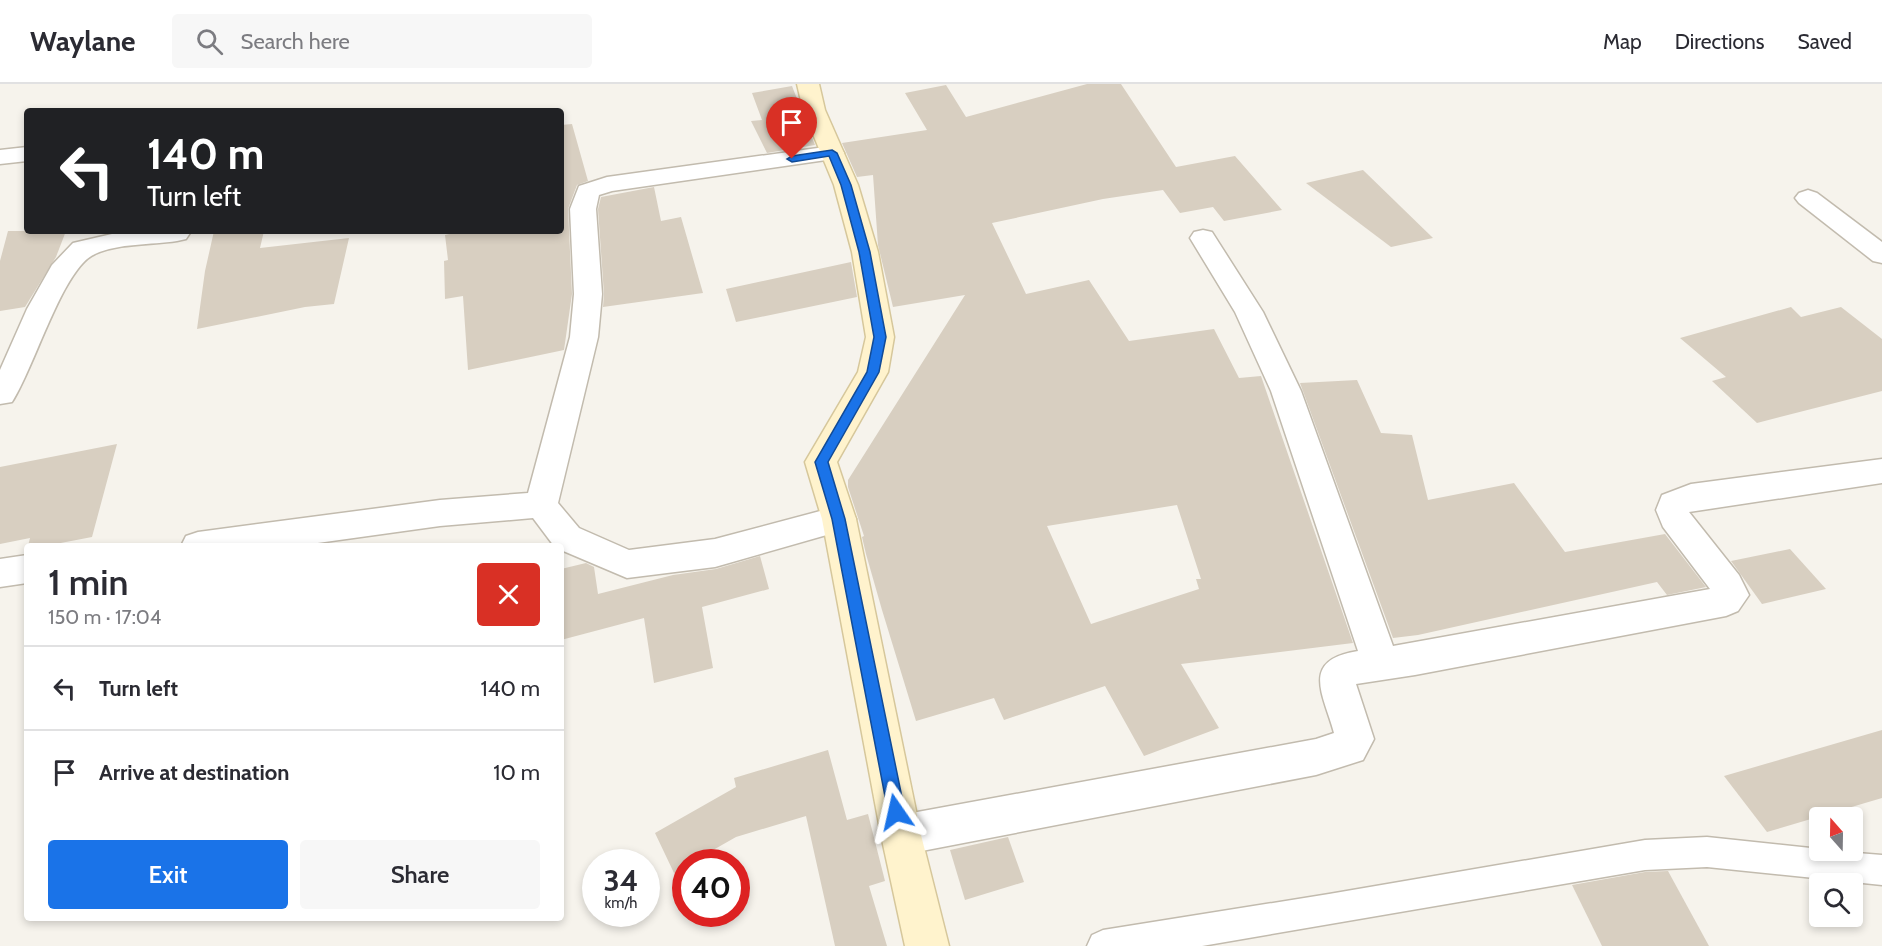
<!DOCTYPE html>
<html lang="en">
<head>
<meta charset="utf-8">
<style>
	:root { --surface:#fff; --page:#f7f7f7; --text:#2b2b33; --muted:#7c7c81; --line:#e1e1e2; --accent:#1a73e8 }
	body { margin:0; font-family:Cabin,sans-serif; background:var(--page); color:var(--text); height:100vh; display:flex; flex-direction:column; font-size:22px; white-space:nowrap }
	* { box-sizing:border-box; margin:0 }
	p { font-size:20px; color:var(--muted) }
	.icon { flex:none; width:33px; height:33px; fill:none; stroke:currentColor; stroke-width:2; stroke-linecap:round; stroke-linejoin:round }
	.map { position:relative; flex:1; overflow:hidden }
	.sheet { position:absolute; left:24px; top:459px; width:540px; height:378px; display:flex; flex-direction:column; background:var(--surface); border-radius:6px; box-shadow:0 3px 9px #0003 }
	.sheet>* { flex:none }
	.top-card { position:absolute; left:24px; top:24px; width:540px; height:126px; border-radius:6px; box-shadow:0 3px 9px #0003; background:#202124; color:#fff; overflow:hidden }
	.needle { width:39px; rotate:340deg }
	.fabs { position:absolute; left:1809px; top:723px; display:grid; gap:12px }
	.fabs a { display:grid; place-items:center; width:54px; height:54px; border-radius:6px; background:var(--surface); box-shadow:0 3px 9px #0003; font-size:30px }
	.speed { position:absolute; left:582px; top:765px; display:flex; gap:12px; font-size:30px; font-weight:700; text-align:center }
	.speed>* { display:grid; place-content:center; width:78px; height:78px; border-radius:50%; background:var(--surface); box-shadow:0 3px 9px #0003; line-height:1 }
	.speed small { font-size:15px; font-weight:400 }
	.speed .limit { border:9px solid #d22; background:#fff; color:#111 }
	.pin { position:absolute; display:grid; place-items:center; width:51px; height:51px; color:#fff; margin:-62px -26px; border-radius:50% 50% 50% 0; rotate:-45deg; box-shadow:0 0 6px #0007 }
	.pin .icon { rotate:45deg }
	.me { position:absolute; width:66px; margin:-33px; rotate:349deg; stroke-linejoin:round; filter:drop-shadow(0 0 4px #0008) }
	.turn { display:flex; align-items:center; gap:21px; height:126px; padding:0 24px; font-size:27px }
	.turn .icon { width:78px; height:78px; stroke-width:2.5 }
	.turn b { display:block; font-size:42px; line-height:51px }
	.round { display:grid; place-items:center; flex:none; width:63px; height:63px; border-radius:6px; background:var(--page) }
	.head { display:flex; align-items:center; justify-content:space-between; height:102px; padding:0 24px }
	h1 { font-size:36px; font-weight:600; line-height:45px }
	.cta { display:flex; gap:12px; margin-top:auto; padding:12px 24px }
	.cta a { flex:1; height:69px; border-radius:6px; background:var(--accent); color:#fff; font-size:24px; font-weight:600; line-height:69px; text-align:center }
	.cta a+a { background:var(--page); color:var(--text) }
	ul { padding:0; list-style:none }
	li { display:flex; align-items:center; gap:18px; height:84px; padding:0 24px; border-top:2px solid var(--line) }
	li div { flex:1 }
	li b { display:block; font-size:22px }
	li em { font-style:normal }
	header { display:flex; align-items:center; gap:36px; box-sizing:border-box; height:84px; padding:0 30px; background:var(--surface); border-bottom:2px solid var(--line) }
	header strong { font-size:28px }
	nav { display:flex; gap:33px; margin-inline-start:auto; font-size:21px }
	.search { width:420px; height:54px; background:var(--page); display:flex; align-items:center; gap:15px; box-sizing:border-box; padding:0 21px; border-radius:6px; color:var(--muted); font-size:22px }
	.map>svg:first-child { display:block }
	.building { fill:#d8cfc1; fill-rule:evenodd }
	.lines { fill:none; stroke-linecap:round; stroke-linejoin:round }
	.lane-casing { stroke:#c2bbae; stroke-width:3 }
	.street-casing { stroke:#c2bbae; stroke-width:3 }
	.secondary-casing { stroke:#d6c79b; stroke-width:3 }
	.lane { fill:#fff; fill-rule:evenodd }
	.street { fill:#fff; fill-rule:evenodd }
	.secondary { fill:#fff3cd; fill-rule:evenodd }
	.route { fill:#1a73e8; stroke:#114b97; stroke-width:1.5 }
</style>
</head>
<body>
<header>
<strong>Waylane</strong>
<div class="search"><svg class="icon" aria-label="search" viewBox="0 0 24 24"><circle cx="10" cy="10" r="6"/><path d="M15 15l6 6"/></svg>Search here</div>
<nav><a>Map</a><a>Directions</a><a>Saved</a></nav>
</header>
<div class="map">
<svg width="1882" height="862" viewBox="0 0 1882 862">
	<rect width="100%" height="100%" fill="#f6f3ec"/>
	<g class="building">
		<path d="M 1087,0 L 1121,0 L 1176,83 L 1235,72 L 1282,126 L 1224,137 L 1213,123 L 1180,129 L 1163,106 L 1103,115 L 992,139 L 1026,210 L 1089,196 L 1129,257 L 1214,245 L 1239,294 L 1261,292 L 1353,559 L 1181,580 L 1219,644 L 1144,672 L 1105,602 L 1004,636 L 994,614 L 916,637 L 882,526 L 866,470 L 862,453 L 864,452 L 848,403 L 848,396 L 965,211 L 893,223 L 878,161 L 873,91 L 857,93 L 842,59 L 927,46 L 905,9 L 946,1 L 966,33 ZM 1177,421 L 1201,495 L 1196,495 L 1199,505 L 1091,540 L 1047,442 Z"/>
		<path d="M 792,2 L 815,61 L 767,69 L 751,37 L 762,36 L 752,9 Z"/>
		<path d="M 572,40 L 588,97 L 577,101 L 568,125 L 572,210 L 564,266 L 468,286 L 463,212 L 445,215 L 444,177 L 448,176 L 445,151 L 463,147 L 561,147 L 561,41 Z"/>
		<path d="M 1363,86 L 1433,154 L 1391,163 L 1306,99 Z"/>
		<path d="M 654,103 L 661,137 L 681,133 L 703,209 L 603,223 L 604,210 L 598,125 L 601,113 Z"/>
		<path d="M 8,147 L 66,147 L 56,173 L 25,223 L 0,227 L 0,177 Z"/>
		<path d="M 214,147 L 264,147 L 260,164 L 349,154 L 334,220 L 305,223 L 197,245 L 205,187 Z"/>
		<path d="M 851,178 L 857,213 L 736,238 L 726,205 Z"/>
		<path d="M 1791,223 L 1801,233 L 1841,223 L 1882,255 L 1882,307 L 1757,339 L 1712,297 L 1726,293 L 1680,254 Z"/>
		<path d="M 1357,296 L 1381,349 L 1412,351 L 1428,416 L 1514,399 L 1565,468 L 1665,450 L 1706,503 L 1667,511 L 1657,498 L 1418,551 L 1393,554 L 1300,299 Z"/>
		<path d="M 117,360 L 92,453 L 45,462 L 28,462 L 30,454 L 0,460 L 0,383 Z"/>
		<path d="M 1790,465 L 1826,505 L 1762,520 L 1731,477 Z"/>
		<path d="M 760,472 L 769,505 L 702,523 L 713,584 L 654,599 L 644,534 L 561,556 L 561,485 L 586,479 L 594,483 L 598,510 L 673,491 L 716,485 Z"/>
		<path d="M 1882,646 L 1882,714 L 1767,748 L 1724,692 Z"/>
		<path d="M 828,666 L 847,736 L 868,730 L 885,797 L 869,802 L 887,862 L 835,862 L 806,732 L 736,753 L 692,778 L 686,778 L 686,782 L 674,789 L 655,749 L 736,703 L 734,694 Z"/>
		<path d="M 1008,753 L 1024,798 L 965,816 L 950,766 Z"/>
		<path d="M 1668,787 L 1709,862 L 1602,862 L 1572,801 L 1645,788 Z"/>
	</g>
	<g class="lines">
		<g class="lane-casing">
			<path id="lane" d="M 1707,753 L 1820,765 L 1820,766 L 1882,771 L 1882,801 L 1707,783 L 1645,786 L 1202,862 L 1087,862 L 1092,851 L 1103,846 L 1329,810 L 1645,756 Z"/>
		</g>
		<g class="street-casing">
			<g id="street">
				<path d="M 832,62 L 840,64 L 844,69 L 840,74 L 612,107 L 599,111 L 596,125 L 602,210 L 598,253 L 558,419 L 579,444 L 629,466 L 715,455 L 839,422 L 851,426 L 856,435 L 851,444 L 715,483 L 627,494 L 561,466 L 561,462 L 554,462 L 533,434 L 440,442 L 296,462 L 181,462 L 186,452 L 198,448 L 440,416 L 528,409 L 570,253 L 574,210 L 570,125 L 579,102 L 607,93 Z"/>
				<path d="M 27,63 L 27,77 L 0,80 L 0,66 Z"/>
				<path d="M 1808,106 L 1817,109 L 1882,158 L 1882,179 L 1873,177 L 1799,119 L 1795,114 L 1799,109 Z"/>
				<path d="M 1203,146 L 1212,148 L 1263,228 L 1301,307 L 1393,562 L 1710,505 L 1663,443 L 1656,426 L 1662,411 L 1691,400 L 1882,375 L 1882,399 L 1689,428 L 1739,491 L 1749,511 L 1738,527 L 1726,532 L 1415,591 L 1356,600 L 1374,655 L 1363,676 L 1316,691 L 901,771 L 887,765 L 881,751 L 887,737 L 901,731 L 1316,655 L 1334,649 C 1324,611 1299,576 1358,567 L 1271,307 L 1235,228 L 1190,154 L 1194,148 Z"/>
				<path d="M 125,147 L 189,147 L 190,149 L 186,155 L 177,157 C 151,161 119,159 95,170 C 63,183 34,285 12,318 L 0,320 L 0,286 L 27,225 L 52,181 L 73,159 Z"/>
				<path d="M 27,471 L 27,499 L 0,503 L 0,475 Z"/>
			</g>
		</g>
		<g class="secondary-casing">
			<path id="secondary" d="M 797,0 L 819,0 L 825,26 L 858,101 L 878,168 L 894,253 L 888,288 L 837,378 L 856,435 L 921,751 L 949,862 L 905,862 L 881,751 L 822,435 L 805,378 L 858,288 L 866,253 L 852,168 L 834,101 L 803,26 Z"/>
		</g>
		<use href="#lane" class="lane"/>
		<use href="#street" class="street"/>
		<use href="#secondary" class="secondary"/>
	</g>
	<path class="route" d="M 832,66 L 837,69 L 851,101 L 870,168 L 886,253 L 879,288 L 828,378 L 845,435 L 905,728 L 902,734 L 896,736 L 890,734 L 888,728 L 832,435 L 815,378 L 867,288 L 874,253 L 859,168 L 841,101 L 829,72 L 792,78 L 787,75 L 792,72 Z"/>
</svg>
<div class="fabs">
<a><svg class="needle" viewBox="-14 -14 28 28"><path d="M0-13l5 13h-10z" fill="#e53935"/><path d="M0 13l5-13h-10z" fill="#7c7c81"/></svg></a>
<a><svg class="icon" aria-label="search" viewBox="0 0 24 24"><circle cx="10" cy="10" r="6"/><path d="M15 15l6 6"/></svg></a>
</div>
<div class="speed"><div>34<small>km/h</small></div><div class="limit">40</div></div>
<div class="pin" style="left:792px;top:75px;background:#d93025"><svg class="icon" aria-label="arrive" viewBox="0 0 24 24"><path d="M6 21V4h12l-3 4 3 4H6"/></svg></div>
<svg class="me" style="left:896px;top:728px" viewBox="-20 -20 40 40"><path d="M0-17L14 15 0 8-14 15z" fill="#1a73e8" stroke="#fff" stroke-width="4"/></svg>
<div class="top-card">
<div class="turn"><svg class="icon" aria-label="left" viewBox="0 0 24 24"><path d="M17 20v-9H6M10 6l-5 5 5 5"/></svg><div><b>140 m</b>Turn left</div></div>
</div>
<section class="sheet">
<div class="head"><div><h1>1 min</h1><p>150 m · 17:04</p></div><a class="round" style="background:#d93025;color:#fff"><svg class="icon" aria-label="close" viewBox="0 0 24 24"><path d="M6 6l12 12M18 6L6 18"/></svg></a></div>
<ul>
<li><svg class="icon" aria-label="left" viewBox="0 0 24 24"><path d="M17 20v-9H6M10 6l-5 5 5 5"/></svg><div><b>Turn left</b></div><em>140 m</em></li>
<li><svg class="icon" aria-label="arrive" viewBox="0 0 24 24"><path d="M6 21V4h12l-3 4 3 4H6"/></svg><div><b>Arrive at destination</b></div><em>10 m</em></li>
</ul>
<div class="cta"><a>Exit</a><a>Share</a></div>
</section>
</div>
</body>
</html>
